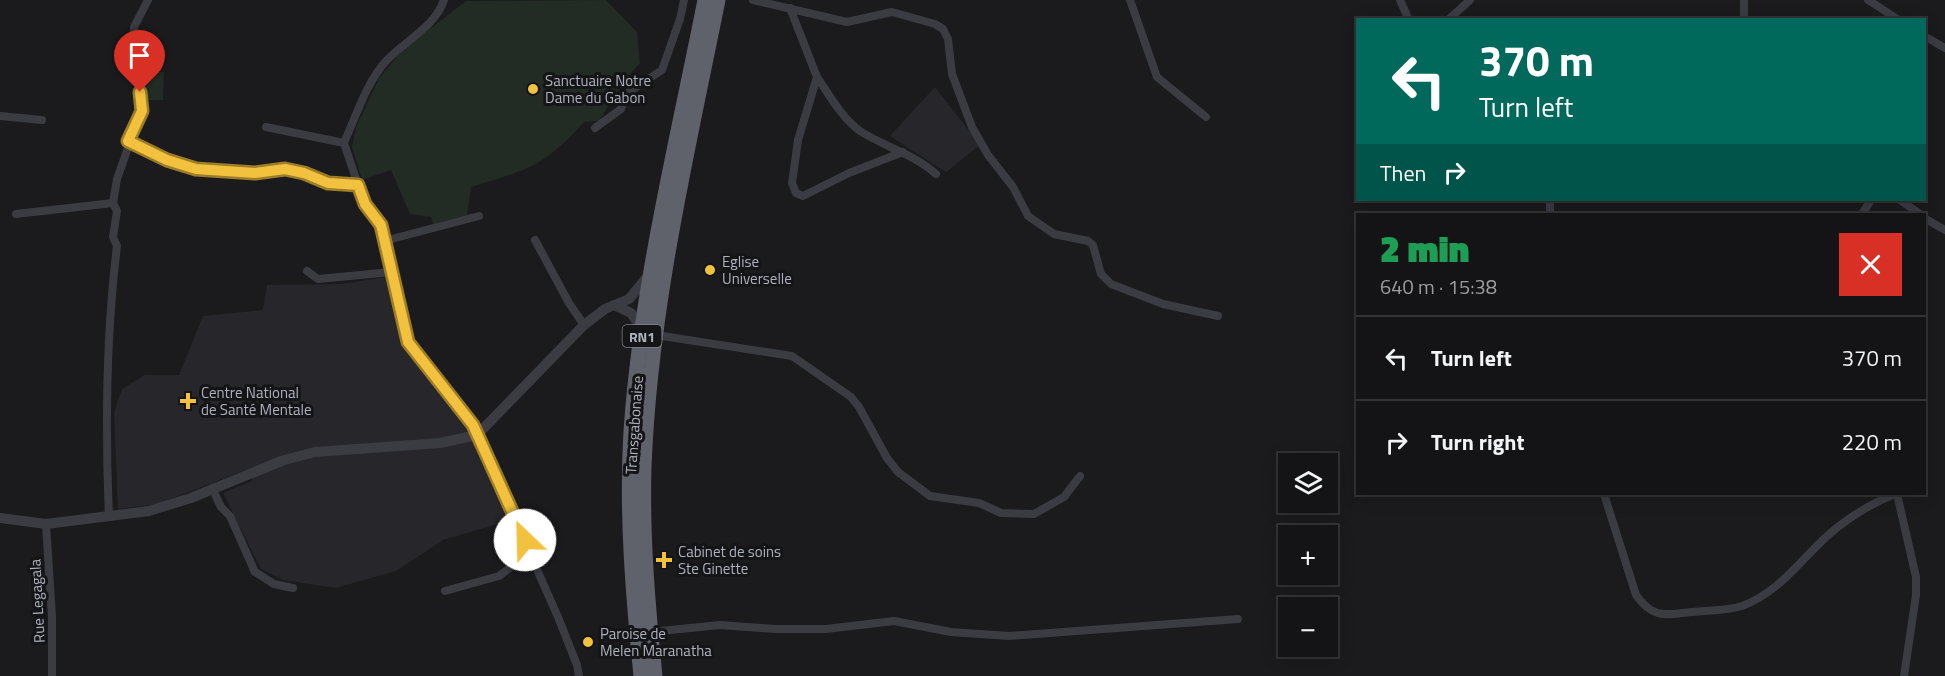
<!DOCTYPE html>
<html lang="en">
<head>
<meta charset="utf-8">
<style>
	:root { --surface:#141416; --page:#1d1d1f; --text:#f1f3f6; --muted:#9d9ea1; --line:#333335 }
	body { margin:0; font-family:"Titillium Web",sans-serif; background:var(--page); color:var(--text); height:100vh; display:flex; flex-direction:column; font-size:22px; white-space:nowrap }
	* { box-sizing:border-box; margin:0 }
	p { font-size:20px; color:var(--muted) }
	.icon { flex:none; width:33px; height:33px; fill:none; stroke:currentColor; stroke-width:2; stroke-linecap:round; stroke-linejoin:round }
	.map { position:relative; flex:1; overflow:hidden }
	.drawer { position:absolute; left:1356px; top:213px; width:570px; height:282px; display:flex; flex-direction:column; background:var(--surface); border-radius:0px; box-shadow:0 3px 15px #0003,0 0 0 2px var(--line) }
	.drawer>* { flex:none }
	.guide { position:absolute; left:1356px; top:18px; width:570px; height:183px; border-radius:0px; box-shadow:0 3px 15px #0003,0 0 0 2px var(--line); background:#00695c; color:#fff; overflow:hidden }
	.controls { position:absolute; left:1278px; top:453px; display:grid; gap:12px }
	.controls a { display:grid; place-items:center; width:60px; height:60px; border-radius:0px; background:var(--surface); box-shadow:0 3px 15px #0003,0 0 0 2px var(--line); font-size:30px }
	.pin { position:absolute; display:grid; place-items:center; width:51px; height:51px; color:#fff; margin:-62px -26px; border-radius:50% 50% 50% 0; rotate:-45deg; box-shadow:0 0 6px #0007 }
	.pin .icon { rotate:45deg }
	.me { position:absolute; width:66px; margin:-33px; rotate:336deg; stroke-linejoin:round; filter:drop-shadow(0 0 4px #0008) }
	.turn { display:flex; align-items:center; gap:21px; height:126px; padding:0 24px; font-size:27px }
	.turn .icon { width:78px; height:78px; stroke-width:2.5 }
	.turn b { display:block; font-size:42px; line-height:51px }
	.then { display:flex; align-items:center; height:57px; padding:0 24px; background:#0003; gap:12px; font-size:22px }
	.round { display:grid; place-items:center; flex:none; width:63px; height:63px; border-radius:0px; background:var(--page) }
	.headline { display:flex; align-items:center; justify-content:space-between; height:102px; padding:0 24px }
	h1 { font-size:36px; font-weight:800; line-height:45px; color:#1e9e55 }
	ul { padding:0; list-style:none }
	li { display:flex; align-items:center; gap:18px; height:84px; padding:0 24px; border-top:2px solid var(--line) }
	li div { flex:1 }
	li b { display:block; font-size:22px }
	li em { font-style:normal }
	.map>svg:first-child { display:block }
	.built { fill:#27262a }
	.green { fill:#222b24 }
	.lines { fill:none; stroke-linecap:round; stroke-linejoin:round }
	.minor { stroke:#3b3c42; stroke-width:8 }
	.tertiary { stroke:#3b3c42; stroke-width:10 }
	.trunk { stroke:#5f626a; stroke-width:15 }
	.route-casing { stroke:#9d7d28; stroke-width:15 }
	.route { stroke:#f2c13d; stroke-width:10 }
	.poi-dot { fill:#f2c13d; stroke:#151518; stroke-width:2 }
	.labels { text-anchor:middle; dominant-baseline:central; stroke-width:6; stroke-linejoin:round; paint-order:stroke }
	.shield { fill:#151518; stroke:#7f828b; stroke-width:1.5 }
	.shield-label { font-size:14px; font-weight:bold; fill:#adb1bc }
	.poi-label { font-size:15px; fill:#adb1bc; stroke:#151518; text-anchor:start }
	.street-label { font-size:15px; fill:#adb1bc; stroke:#151518 }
</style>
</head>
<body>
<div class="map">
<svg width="1945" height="676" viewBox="0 0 1945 676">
	<rect width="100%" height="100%" fill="#1b1a1d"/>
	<g class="built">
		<path d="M 935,87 L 980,145 L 946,172 L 890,136 Z"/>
		<path d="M 386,277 L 402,345 L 469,429 L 476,451 L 508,521 L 443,540 L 396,571 L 336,588 L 283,580 L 261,569 L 223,493 L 252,481 L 253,467 L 158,504 L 118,509 L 114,413 L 122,389 L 145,375 L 179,375 L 203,316 L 263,310 L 267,285 L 342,284 Z"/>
	</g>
	<g class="green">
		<path d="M 606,0 L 637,32 L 640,63 L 622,83 L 599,121 L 584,122 C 544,167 527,170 471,187 L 467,215 L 433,224 L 431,217 L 410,214 L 391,170 L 362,180 L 352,147 L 356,127 L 379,78 L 404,49 L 466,1 Z"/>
		<path d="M 159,72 L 164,72 L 163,100 L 146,100 L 140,81 L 147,80 Z"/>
	</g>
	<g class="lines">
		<g class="minor">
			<path d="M 753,0 L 847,22 L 892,12 L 935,24 L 943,29 L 948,39 L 952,74 L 972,127 L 988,155 L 1013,187 L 1028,216 L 1054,234 L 1088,241 L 1093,245 L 1101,274 L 1111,284 L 1163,304 L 1218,316"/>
			<path d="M 1130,0 L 1157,77 L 1206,117"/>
			<path d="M 1400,0 L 1409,20"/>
			<path d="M 1868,0 L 1899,20"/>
			<path d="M 790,8 L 817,77 L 798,140 L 792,183 L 796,193 L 803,196 L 849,173 L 903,152"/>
			<path d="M 1448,20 L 1470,0"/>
			<path d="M 1744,20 L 1744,0"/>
			<path d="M 1924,36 L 1945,48"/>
			<path d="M 817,77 C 830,96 841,117 860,131 C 885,147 914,154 936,174"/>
			<path d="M 0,116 L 42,120"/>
			<path d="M 266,127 L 344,143 L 358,185"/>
			<path d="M 595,128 L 621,109 L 626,94 L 662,70 L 680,19 L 684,0"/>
			<path d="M 128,141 L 167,160 L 196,169 L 255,173 L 285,169 L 305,173 L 328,183 L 358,185 L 365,204 L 380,225"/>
			<path d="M 344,143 C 356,116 367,81 387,60 C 406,40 435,27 444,0"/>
			<path d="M 1550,200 L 1550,214"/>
			<path d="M 1900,200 L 1920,214"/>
			<path d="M 16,214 L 113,203"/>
			<path d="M 1862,214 L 1871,200"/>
			<path d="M 379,218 L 408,342 L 473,425 L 558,617 L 577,665 L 579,676"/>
			<path d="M 1924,218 L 1945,230"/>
			<path d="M 535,240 L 569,303 L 584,325"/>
			<path d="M 384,241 L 479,216"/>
			<path d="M 307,271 L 318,279 L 392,272"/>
			<path d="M 656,335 L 792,356 L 851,397 L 859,407 L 887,458 L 898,472 L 930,496 L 979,503 L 1001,513 L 1034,514 L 1064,497 L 1080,476"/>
			<path d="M 212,488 L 221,507 L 230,516 L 255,572 L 274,584 L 293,588"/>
			<path d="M 1604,494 L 1636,595 C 1653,619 1665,615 1692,612 C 1708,610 1726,611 1742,606 C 1779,592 1798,563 1826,537 C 1846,519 1870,504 1895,494"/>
			<path d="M 1897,494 L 1916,577 L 1916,595 L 1904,676"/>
			<path d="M 109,517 C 105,426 106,336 117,246 L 113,237 L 117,211 L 113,203 L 117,179 L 143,105 L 133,52 L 134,27 L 148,0"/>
			<path d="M 46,524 L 52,617 L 52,676"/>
			<path d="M 445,591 L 499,576 L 515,564 L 532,557"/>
			<path d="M 651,632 L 720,625 L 776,629 L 826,629 L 894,621 L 951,632 L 1009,636 L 1238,619"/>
		</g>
		<g class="tertiary">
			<path d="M 614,305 L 631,313 L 643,330"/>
			<path d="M 0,518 L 46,524 L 149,511 L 191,498 L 284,460 L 315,452 L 440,443 L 477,435 L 584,325 L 605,309 L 629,299 L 648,276"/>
		</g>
		<g class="trunk">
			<path d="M 641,676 C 633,594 626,513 631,431 C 641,286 677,142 705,0"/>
			<path d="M 655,676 C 648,607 642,537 644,467 C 650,309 687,154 718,0"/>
		</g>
	</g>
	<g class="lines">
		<g class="route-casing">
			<path id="route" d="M 140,92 L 142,111 L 128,141 L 167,160 L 196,169 L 255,173 L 285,169 L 304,173 L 328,183 L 358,185 L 365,204 L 381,225 L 408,342 L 473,425 L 525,540"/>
		</g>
		<use href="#route" class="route"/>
	</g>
	<g class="poi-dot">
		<circle cx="533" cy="89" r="6"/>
		<circle cx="710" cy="270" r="6"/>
		<path d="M185 392h6v6h6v6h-6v6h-6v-6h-6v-6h6z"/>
		<path d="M661 551h6v6h6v6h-6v6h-6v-6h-6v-6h6z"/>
		<circle cx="588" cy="642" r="6"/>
	</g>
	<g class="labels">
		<rect class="shield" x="622.5" y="325" width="39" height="22" rx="4.5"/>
		<g class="shield-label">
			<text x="642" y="336">RN1</text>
		</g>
		<g class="poi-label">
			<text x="545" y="80">Sanctuaire Notre<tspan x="545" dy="17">Dame du Gabon</tspan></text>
			<text x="722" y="261">Eglise<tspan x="722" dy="17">Universelle</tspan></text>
			<text x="201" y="392">Centre National<tspan x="201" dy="17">de Santé Mentale</tspan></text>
			<text x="678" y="551">Cabinet de soins<tspan x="678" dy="17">Ste Ginette</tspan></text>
			<text x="600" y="633">Paroise de<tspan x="600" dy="17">Melen Maranatha</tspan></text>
		</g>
		<g class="street-label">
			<text transform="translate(634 425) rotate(-86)">Transgabonaise</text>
			<text transform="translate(37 601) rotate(-93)">Rue Legagala</text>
		</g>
	</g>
</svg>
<div class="controls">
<a><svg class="icon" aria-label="layers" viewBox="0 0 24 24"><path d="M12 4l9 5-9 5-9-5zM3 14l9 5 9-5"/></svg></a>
<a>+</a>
<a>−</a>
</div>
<div class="pin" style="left:140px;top:92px;background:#d93025"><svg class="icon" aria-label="arrive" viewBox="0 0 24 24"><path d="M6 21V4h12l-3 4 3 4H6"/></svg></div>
<svg class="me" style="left:525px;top:540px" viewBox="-20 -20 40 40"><circle r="19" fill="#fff"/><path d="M0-13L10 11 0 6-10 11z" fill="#f2c13d"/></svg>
<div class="guide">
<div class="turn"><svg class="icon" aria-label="left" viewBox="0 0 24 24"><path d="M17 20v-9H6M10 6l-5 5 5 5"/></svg><div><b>370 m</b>Turn left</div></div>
<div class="then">Then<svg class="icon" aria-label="right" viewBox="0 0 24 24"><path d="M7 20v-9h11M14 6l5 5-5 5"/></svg></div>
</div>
<section class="drawer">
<div class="headline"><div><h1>2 min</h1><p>640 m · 15:38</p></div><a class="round" style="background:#d93025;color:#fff"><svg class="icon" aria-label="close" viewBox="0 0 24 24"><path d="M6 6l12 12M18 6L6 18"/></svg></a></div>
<ul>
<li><svg class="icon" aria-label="left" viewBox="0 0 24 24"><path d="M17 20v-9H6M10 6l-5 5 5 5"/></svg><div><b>Turn left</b></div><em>370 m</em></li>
<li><svg class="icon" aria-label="right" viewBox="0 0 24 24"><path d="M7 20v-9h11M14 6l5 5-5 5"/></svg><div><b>Turn right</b></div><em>220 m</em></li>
</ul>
</section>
</div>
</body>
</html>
